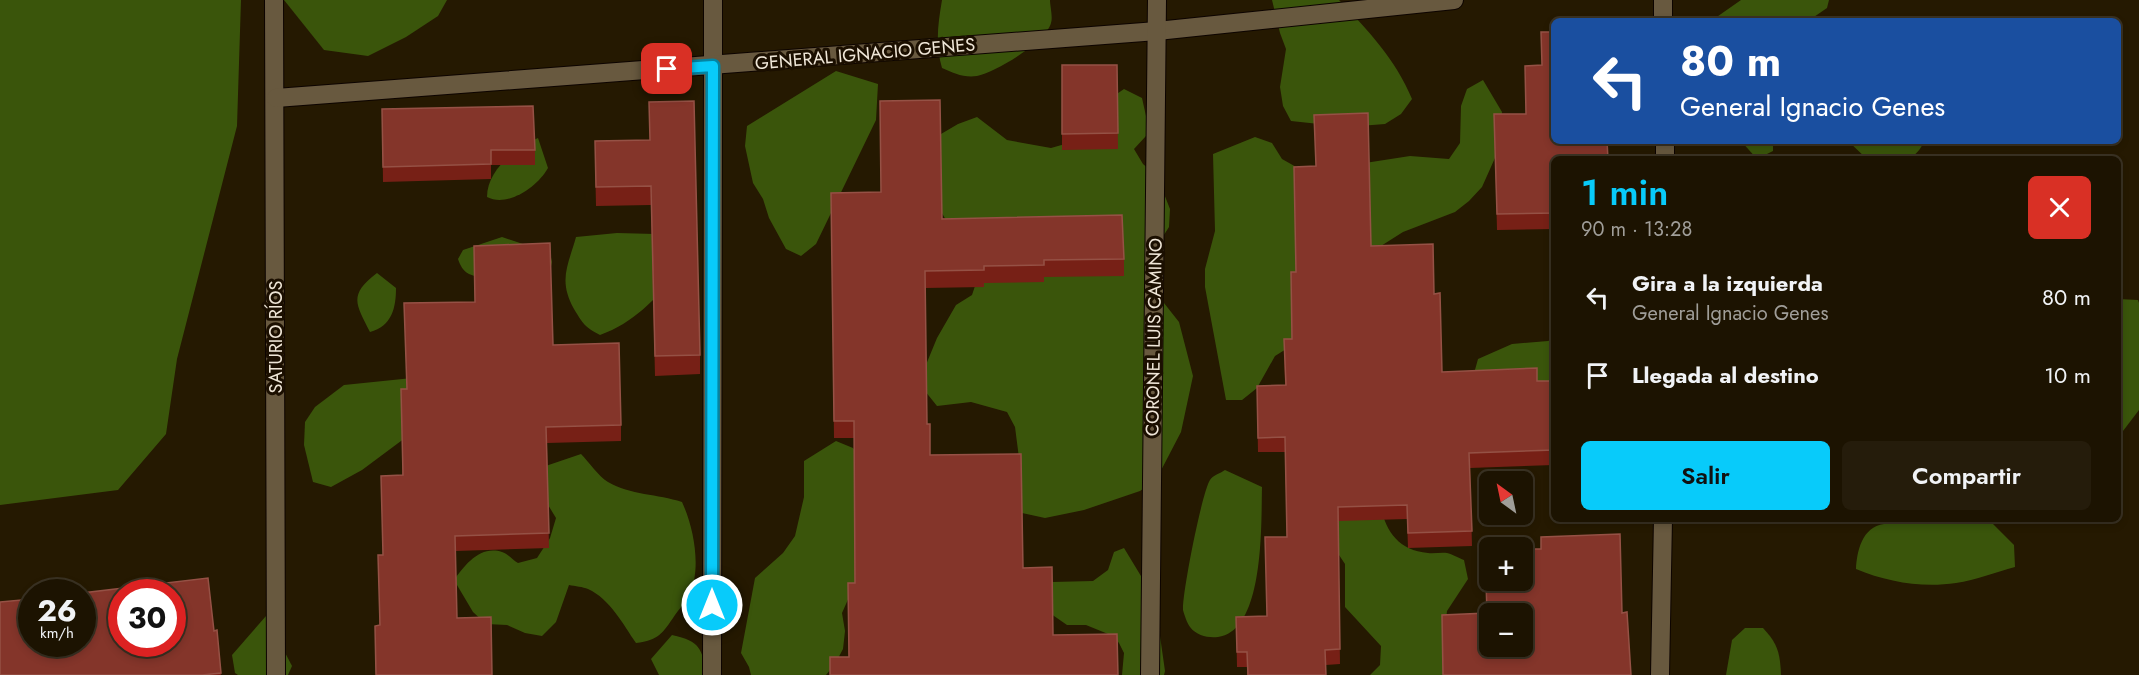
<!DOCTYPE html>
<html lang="es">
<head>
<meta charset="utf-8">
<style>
	:root { --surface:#1c1301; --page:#251c0b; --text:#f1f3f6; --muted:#a09e99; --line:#3a3223; --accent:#08cbfa }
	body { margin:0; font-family:Jost,sans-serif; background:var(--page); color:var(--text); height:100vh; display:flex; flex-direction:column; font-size:22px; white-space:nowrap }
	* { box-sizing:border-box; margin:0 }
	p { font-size:20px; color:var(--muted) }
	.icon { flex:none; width:33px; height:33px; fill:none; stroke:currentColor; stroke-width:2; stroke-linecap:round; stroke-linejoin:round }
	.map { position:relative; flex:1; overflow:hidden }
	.side { position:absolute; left:1551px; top:156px; width:570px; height:366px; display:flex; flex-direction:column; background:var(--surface); border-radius:9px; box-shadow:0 3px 9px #0003,0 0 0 2px var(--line) }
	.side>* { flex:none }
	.banner { position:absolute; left:1551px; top:18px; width:570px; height:126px; border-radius:9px; box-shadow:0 3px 9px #0003,0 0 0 2px var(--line); background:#1a4fa0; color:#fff; overflow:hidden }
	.needle { width:39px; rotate:327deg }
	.fabs { position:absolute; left:1479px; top:471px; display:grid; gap:12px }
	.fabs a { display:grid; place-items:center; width:54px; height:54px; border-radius:9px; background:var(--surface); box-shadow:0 3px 9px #0003,0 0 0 2px var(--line); font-size:30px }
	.speed { position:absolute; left:18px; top:579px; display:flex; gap:12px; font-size:30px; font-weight:700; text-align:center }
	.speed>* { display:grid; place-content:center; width:78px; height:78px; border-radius:50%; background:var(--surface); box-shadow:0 3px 9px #0003,0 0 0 2px var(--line); line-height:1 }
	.speed small { font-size:15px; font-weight:400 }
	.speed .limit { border:9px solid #d22; background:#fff; color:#111 }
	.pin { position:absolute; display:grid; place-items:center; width:51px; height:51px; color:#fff; margin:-26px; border-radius:12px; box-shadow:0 3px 9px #0006 }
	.me { position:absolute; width:66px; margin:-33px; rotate:0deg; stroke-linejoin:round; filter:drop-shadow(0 0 4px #0008) }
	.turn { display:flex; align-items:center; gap:21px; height:126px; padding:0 30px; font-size:27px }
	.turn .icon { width:78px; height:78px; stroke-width:2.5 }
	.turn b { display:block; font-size:42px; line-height:51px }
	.round { display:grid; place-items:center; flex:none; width:63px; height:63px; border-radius:9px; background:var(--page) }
	.headline { display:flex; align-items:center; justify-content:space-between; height:102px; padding:0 30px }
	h1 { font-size:36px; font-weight:600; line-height:45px; color:var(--accent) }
	.cta { display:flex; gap:12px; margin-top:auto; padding:12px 30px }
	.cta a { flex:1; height:69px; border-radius:9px; background:var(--accent); color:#111; font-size:24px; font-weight:600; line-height:69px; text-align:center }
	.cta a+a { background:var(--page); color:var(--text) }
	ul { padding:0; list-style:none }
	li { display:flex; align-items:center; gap:18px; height:78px; padding:0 30px }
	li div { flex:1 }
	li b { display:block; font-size:22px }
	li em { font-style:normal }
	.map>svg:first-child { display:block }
	.forest { fill:#3a550b }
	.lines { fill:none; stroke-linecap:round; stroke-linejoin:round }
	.lane-casing { stroke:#0d0400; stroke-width:20 }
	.street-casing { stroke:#0d0400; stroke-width:20 }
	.lane { stroke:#68593f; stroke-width:18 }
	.street { stroke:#68593f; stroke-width:18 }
	.wall { fill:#772016 }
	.building { fill:#84352a; stroke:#955145; stroke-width:1.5; fill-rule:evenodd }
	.route-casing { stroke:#0584a2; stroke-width:15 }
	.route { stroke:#08cbfa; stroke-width:10 }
	.labels { text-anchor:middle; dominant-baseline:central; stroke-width:6; stroke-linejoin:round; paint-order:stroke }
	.street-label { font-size:18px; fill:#efe6d7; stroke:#1b0f00 }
</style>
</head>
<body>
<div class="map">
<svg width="2139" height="675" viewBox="0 0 2139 675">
	<rect width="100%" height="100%" fill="#251901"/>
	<g class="forest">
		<path d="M 0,0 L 241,0 L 237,126 L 177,359 L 166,434 L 118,490 L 0,505 Z"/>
		<path d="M 284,0 L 447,0 L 438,16 L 406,37 L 368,56 L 324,50 Z"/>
		<path d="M 942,0 L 1050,0 C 1050,6 1053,17 1051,23 C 1046,42 996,72 977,76 C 964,78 953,73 942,68 C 935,44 938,24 942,0 Z"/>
		<path d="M 1272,0 L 1339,0 C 1368,30 1396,60 1412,99 L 1401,114 L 1385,124 L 1347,127 L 1291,121 L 1283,106 L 1280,87 L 1286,49 L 1280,33 Z"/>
		<path d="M 1741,0 L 1829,0 L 1827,8 L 1811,19 L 1793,19 L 1791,21 L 1711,21 Z"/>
		<path d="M 836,71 L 878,84 L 876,120 L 816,244 L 801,256 L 786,249 L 769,218 L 763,199 L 753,183 L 745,146 L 747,126 Z"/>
		<path d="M 1483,80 L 1502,112 L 1499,149 L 1482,187 L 1469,201 L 1455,212 L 1403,232 L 1373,251 L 1291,346 L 1275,356 L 1257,388 L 1242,400 L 1226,400 L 1205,287 L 1205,269 L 1215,231 L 1213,154 L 1255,137 L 1272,143 L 1282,159 L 1298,168 L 1352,165 L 1410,156 L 1449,159 L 1460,143 L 1461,106 L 1467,89 Z"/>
		<path d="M 1124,89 L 1142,98 L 1146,116 L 1146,136 L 1134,149 L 1143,164 L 1157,176 L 1170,209 L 1169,227 L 1148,260 L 1145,279 L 1179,322 L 1193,376 L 1181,432 L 1156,480 L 1140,491 L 1084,510 L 1045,518 L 1022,513 L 1014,497 L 1019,458 L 1015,427 L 1007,412 L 971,402 L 937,406 L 925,391 L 923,372 L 937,338 L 956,305 L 972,295 L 978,277 L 938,206 L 941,134 L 958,124 L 977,117 L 1007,140 L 1051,148 L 1072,142 L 1092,111 Z"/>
		<path d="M 538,138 L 548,168 C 538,186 508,208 487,197 C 487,170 515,148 538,138 Z"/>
		<path d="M 1741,141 L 1773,141 L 1773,151 L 1757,159 Z"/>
		<path d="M 1848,141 L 1924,141 C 1914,167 1892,159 1867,159 Z"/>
		<path d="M 617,233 L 655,234 L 679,274 C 654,299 634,323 600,335 C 585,327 583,324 574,309 C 558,280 568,266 576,237 Z"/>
		<path d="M 502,237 L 550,253 L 552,262 L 550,271 C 529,273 488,283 469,274 C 463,271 460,265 458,259 L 463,250 Z"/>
		<path d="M 377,273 L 396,288 C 396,308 392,326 370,332 C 356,304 348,295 377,273 Z"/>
		<path d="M 2118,299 L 2138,300 L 2139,303 L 2139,410 L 2123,431 L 2118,434 Z"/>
		<path d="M 1554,338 L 1554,391 L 1473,377 L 1478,359 L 1512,344 L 1548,341 Z"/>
		<path d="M 422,377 L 405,438 L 362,470 L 331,487 L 313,482 L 304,445 L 305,422 L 315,407 L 344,385 Z"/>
		<path d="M 836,441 L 853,448 L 900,516 L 850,595 L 842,613 L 845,631 L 843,649 L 835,664 L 826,675 L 751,675 L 749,667 L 741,653 L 755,578 L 783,553 L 795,536 L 804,497 L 804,461 Z"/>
		<path d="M 581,454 C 589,462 598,476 608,482 C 630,495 658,494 682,502 C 694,528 702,569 689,596 C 685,603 679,609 675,615 C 662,634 659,640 636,643 C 623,624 610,599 588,589 C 583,587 575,586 569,585 L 556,622 L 542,636 L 525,633 L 507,625 L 486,624 L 473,612 L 454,580 C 465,565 480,545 502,552 C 507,553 513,560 518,563 L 537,558 L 550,538 L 556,518 L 528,472 Z"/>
		<path d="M 1225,470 L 1262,487 C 1261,522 1265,631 1218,637 C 1208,638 1197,636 1190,627 C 1187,623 1184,614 1183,610 C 1182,594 1202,492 1210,480 C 1213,475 1221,473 1225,470 Z"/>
		<path d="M 1347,499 L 1380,503 C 1385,530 1397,550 1428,553 C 1434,554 1441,552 1447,553 C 1452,554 1459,558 1464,560 L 1468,579 L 1447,611 L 1445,628 L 1448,675 L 1370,675 L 1380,665 L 1381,646 L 1345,607 L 1345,564 L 1335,549 L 1318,542 Z"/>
		<path d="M 1908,519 L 1988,519 L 2014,545 L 2015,567 C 1996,572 1976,580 1956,583 C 1922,588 1887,582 1856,569 C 1857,551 1862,527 1884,524 C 1893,523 1899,523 1908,519 Z"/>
		<path d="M 1124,548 L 1144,581 L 1155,609 L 1160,627 L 1160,636 L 1165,671 L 1164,675 L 1122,675 L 1124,653 L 1119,643 L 1113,636 L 1086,625 L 1067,625 L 1044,609 L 1052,582 L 1093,581 L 1108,570 L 1114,552 Z"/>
		<path d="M 266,616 L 292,666 L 288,675 L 238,675 L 235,673 L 232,655 Z"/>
		<path d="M 1745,628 L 1763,628 C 1778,644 1780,653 1781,675 L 1726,675 L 1732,640 Z"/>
		<path d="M 672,635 C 701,641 701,649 708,675 L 659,675 L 651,659 Z"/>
	</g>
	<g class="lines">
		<g class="lane-casing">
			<path id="lane" d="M 713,0 L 713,66"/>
		</g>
		<g class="street-casing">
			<g id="street">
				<path d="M 274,0 L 276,675"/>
				<path d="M 1663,0 L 1663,21"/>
				<path d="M 276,98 L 1157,31 L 1454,0"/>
				<path d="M 1665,141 L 1665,159"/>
				<path d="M 712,675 L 713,66"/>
				<path d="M 1150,675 L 1157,0"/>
				<path d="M 1660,675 L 1663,519"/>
			</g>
		</g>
		<use href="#lane" class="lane"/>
		<use href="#street" class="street"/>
	</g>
	<g class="wall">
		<path d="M 1541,32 L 1554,159 L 1554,229 L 1497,230 L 1494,114 L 1526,114 L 1542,65 Z"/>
		<path d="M 1062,65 L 1117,65 L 1118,149 L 1062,150 Z"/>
		<path d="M 382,109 L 535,150 L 535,165 L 491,165 L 491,179 L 383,182 Z"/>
		<path d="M 1314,115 L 1371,246 L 1434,294 L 1442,372 L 1537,381 L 1554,381 L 1554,465 L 1470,468 L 1472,546 L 1408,548 L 1407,519 L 1338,521 L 1340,664 L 1326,665 L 1326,675 L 1247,675 L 1247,667 L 1237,667 L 1236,617 L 1267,616 L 1287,537 L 1285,452 L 1258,452 L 1257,400 L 1285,385 L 1284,339 L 1292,339 L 1296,272 L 1316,166 Z"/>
		<path d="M 650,140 L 700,355 L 700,374 L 655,376 L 651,205 L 596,206 L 595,161 Z"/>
		<path d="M 831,193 L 1124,259 L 1124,276 L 1044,277 L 1044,282 L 984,283 L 984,287 L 925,288 L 848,657 L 855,583 L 854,438 L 834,438 Z"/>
		<path d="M 553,345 L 621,425 L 621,441 L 547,443 L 549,548 L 455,551 L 379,625 L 383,555 L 402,475 L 406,389 Z"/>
		<path d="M 217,630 L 221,675 L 0,675 L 214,631 Z"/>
	</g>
	<g class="building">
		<path d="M 1541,32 L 1554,32 L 1554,141 L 1607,141 L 1608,159 L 1554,159 L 1554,213 L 1497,214 L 1494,114 L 1526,114 L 1525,66 L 1542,65 Z"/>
		<path d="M 1062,65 L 1117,65 L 1118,133 L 1062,134 Z"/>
		<path d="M 940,100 L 942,219 L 1122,215 L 1124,259 L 1044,260 L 1044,265 L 984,266 L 984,270 L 925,271 L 927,424 L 930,424 L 930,455 L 1021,454 L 1023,568 L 1052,567 L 1053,635 L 1117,634 L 1118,675 L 830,675 L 830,657 L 849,657 L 848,583 L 855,583 L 854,421 L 834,421 L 831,193 L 881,192 L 880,101 Z"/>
		<path d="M 694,101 L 700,355 L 655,356 L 651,186 L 596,187 L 595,141 L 650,140 L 649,102 Z"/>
		<path d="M 533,106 L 535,150 L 491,150 L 491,164 L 383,167 L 382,109 Z"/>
		<path d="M 1368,113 L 1371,246 L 1433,244 L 1434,294 L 1440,293 L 1442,372 L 1537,368 L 1537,381 L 1554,381 L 1554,450 L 1469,453 L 1472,531 L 1408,533 L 1407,505 L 1338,507 L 1340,649 L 1325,650 L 1326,675 L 1248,675 L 1247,652 L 1237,652 L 1236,617 L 1267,616 L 1265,537 L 1287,537 L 1285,437 L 1258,438 L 1257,386 L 1286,385 L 1284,339 L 1292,339 L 1291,272 L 1296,272 L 1294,167 L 1316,166 L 1314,115 Z"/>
		<path d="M 550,243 L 553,345 L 619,343 L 621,425 L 546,427 L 549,533 L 455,536 L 457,618 L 491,617 L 492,675 L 376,675 L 375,626 L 380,625 L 378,555 L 383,555 L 381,476 L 403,475 L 401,389 L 407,389 L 404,303 L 475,302 L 474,246 Z"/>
		<path d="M 1620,534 L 1622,613 L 1627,612 L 1631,675 L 1443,675 L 1442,615 L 1487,613 L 1485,550 L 1490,550 L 1490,580 L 1522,580 L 1522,549 L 1541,549 L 1541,537 ZM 1490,614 L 1522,614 L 1522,646 L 1490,646 Z"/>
		<path d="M 208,578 L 214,631 L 217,630 L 221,673 L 202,675 L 0,675 L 0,602 L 32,599 L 32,644 L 82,644 L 82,593 ZM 122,592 L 172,592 L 172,644 L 122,644 Z"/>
	</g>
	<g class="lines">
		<g class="route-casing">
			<path id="route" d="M 667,69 L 713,66 L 712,605"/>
		</g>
		<use href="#route" class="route"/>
	</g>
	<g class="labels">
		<g class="street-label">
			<text transform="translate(865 54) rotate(-5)">GENERAL IGNACIO GENES</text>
			<text transform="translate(276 337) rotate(-90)">SATURIO RÍOS</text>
			<text transform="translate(1154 337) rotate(-89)">CORONEL LUIS CAMINO</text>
		</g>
	</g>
</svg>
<div class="fabs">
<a><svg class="needle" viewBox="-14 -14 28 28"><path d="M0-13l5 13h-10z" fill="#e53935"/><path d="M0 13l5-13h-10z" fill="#a09e99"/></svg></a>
<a>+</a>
<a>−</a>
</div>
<div class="speed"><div>26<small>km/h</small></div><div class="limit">30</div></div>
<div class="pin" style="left:667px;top:69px;background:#d93025"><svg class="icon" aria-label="arrive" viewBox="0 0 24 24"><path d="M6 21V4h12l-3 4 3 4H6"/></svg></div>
<svg class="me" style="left:712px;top:605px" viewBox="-20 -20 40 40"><circle r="17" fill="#08cbfa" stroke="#fff" stroke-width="3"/><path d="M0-11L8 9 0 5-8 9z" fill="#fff"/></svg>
<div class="banner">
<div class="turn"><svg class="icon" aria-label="left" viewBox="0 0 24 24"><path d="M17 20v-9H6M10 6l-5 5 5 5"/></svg><div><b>80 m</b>General Ignacio Genes</div></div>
</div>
<section class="side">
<div class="headline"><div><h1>1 min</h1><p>90 m · 13:28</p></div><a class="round" style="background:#d93025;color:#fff"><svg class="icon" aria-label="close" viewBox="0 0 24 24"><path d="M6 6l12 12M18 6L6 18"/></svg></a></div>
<ul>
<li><svg class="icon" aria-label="left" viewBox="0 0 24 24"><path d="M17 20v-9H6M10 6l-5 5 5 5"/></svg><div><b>Gira a la izquierda</b><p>General Ignacio Genes</p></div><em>80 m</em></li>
<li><svg class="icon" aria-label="arrive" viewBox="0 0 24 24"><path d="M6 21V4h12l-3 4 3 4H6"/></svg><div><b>Llegada al destino</b></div><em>10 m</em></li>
</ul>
<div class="cta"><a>Salir</a><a>Compartir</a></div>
</section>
</div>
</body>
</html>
